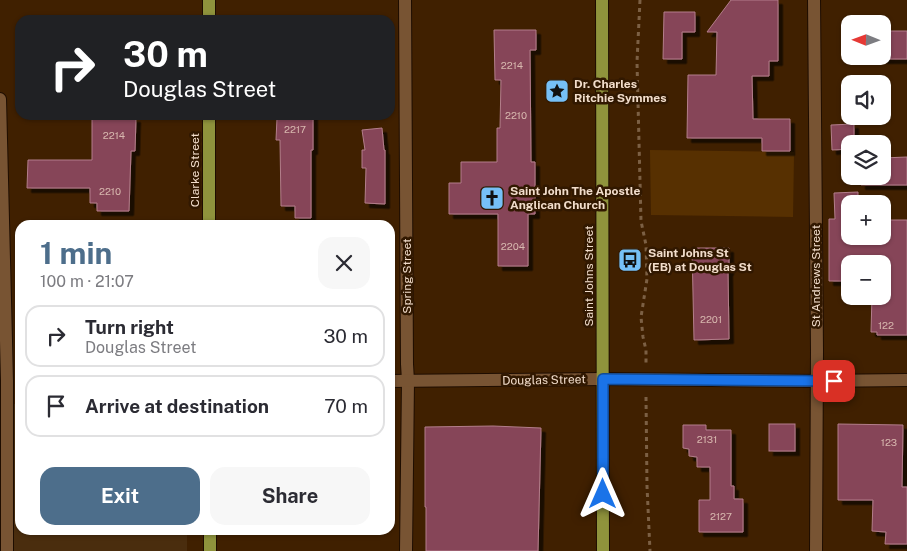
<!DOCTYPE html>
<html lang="en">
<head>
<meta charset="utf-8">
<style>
	:root { --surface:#fff; --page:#f7f7f7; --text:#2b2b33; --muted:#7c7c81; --line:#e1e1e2; --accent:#4d6e8b }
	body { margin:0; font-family:"Public Sans",sans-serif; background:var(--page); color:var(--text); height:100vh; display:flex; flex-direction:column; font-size:19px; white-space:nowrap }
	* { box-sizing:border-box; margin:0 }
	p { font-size:16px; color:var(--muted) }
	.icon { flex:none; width:28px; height:28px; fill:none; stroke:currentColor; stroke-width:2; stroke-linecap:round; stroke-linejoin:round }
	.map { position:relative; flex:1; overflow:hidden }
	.side { position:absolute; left:15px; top:220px; width:380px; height:315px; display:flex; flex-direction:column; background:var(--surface); border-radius:15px; box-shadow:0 1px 4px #0004 }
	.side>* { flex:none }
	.guide { position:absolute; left:15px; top:15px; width:380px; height:105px; border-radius:15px; box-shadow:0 1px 4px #0004; background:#202124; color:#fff; overflow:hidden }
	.needle { width:32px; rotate:271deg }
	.controls { position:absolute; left:841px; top:15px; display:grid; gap:10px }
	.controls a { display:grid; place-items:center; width:50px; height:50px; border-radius:10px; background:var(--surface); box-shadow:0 1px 4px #0004; font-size:25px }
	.pin { position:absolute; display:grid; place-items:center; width:42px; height:42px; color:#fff; margin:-21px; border-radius:10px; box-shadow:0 2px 8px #0006 }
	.me { position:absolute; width:55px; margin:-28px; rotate:0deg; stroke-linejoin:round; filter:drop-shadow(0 0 4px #0008) }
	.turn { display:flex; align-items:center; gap:18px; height:105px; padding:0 25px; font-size:22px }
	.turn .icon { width:65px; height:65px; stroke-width:2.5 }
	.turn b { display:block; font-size:35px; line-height:42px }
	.round { display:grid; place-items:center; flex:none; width:52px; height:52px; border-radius:15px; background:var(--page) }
	.overview { display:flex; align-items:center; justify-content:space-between; height:85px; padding:0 25px }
	h1 { font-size:30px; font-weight:700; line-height:38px; color:var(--accent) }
	.button { display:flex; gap:10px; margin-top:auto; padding:10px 25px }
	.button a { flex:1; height:58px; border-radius:15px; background:var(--accent); color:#fff; font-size:20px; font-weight:700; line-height:58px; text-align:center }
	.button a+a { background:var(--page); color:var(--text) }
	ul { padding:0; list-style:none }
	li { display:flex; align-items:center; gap:15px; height:62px; margin:0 10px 8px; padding:0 15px; border:2px solid var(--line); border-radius:15px }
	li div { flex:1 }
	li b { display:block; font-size:19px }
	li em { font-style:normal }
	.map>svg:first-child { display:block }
	.built { fill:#4a2d0e }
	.green { fill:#573001 }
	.building { fill:#864558; stroke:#b37e8b; filter:url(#shadow) }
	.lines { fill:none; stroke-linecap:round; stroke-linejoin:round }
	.minor-casing { stroke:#1e0d00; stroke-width:14 }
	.major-casing { stroke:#1e0d00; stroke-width:14 }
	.path { stroke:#7c6044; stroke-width:3; stroke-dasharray:4 4; stroke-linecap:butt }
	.minor { stroke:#785433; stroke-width:12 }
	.major { stroke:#8f933c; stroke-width:12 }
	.route-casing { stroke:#114b97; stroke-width:12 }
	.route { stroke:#1a73e8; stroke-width:9 }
	.labels { text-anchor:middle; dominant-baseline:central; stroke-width:5; stroke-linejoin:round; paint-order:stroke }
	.number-label { font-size:10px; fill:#d7b7ae }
	.poi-label { font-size:12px; font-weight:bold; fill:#f2ddcb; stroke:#311800; text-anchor:start }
	.street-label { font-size:12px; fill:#f2ddcb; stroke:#311800 }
</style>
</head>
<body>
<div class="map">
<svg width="907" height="551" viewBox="0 0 907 551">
	<defs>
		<filter id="shadow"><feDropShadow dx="4.5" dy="4.5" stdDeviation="0" flood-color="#0009"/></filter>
	</defs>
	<rect width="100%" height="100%" fill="#402000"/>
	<path class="built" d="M 0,404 L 20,404 L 20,530 L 187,530 L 187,551 L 0,551 Z"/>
	<path class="green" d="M 650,150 L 794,152 L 793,217 L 651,215 Z"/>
	<g class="building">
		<path d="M 731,0 L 778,0 L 778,61 L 769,61 L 769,76 L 752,76 L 753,119 L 790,119 L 790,151 L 762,151 L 762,138 L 687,138 L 688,75 L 716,75 L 717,32 L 707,32 Z"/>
		<path d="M 664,12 L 695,12 L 695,32 L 682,32 L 682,59 L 663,59 Z"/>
		<path d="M 494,30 L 536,30 L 536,50 L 530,50 L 531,162 L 535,162 L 535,214 L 528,214 L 528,266 L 498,266 L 498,214 L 449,214 L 449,183 L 461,183 L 461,162 L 497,162 L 497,128 L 500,128 L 501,80 L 495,80 Z"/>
		<rect x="883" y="31" width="24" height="28"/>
		<path d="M 280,115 L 313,115 L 313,150 L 311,150 L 311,218 L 295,218 L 295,206 L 281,206 L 280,140 L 276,140 L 277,118 L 280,118 Z"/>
		<path d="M 92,118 L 136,118 L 135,151 L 131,151 L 129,211 L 97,211 L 97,203 L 90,203 L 90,188 L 27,188 L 28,160 L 92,160 Z"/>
		<path d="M 854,124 L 854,144 L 850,144 L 850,149 L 832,150 L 831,125 Z"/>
		<path d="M 382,128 L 384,150 L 385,150 L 385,204 L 365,203 L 366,168 L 362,168 L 362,150 L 365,150 L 362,130 Z"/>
		<path d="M 907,157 L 907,185 L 861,185 L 861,176 L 882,176 L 882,158 Z"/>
		<path d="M 858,192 L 858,204 L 850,204 L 850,236 L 882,236 L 882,220 L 907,220 L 907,335 L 877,335 L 877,332 L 871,332 L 872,296 L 882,296 L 882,264 L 850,264 L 850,281 L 829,281 L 829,219 L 835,219 L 834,193 Z"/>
		<path d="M 692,248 L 729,248 L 729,271 L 728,271 L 729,339 L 694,340 Z"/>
		<rect x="769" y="424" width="26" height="27"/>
		<path d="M 838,424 L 903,425 L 902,487 L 907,487 L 907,544 L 885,544 L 886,532 L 872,531 L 873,500 L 838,500 Z"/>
		<path d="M 683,425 L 706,425 L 706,430 L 731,430 L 731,486 L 734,486 L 734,499 L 743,499 L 743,532 L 699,532 L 699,500 L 710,500 L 710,467 L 697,467 L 697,457 L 689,456 L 689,449 L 683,448 Z"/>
		<path d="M 493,426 L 541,428 L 538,551 L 426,551 L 426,507 L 425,507 L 425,427 Z"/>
	</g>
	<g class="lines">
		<g class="minor-casing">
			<g id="minor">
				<path d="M 405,0 L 407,364 L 408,381 L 406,551"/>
				<path d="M 814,0 L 817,351 L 816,551"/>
				<path d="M 0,99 L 7,381 L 7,551"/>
				<path d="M 390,381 L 603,379 L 816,381 L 907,380"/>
			</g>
		</g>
		<g class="major-casing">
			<g id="major">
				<path d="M 209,0 L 209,20"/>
				<path d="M 602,0 L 603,551"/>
				<path d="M 209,115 L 209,225"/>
				<path d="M 210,530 L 210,551"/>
			</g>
		</g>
		<g class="path">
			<path d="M 640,0 L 637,62 L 639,142 L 641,221 L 646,245 L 647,279 L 641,317 L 643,337 L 646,350 L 646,363"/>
			<path d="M 646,397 L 647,486 L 650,551"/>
		</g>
		<use href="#minor" class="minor"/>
		<use href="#major" class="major"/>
	</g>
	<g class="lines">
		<g class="route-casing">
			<path id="route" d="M 603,494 L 603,379 L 834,381"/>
		</g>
		<use href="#route" class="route"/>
	</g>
	<defs>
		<g id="sight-square" transform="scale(1.25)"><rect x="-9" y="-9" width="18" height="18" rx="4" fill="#76c0f7" stroke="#311800"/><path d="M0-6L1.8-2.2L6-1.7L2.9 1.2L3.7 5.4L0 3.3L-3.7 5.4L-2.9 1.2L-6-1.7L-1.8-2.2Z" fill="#111"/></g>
		<g id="church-square" transform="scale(1.25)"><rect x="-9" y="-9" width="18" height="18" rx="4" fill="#76c0f7" stroke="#311800"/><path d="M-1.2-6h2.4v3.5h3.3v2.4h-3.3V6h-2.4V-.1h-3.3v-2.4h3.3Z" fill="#111"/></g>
		<g id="bus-square" transform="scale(1.25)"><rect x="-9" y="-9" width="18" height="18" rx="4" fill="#76c0f7" stroke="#311800"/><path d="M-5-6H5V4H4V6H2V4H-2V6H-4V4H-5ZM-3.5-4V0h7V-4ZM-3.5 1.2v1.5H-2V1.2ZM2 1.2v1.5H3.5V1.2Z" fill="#111"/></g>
	</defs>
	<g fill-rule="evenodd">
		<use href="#sight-square" x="557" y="91"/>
		<use href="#church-square" x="492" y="198"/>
		<use href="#bus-square" x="630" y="260"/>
	</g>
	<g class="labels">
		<g class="number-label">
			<text x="512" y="65">2214</text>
			<text x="516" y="115">2210</text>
			<text x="295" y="129">2217</text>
			<text x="114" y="135">2214</text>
			<text x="110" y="191">2210</text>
			<text x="513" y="246">2204</text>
			<text x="711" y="319">2201</text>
			<text x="886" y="325">122</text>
			<text x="707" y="439">2131</text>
			<text x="889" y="442">123</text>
			<text x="721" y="516">2127</text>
		</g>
		<g class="poi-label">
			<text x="574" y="84">Dr. Charles<tspan x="574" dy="14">Ritchie Symmes</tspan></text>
			<text x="510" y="191">Saint John The Apostle<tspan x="510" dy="14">Anglican Church</tspan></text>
			<text x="648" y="253">Saint Johns St<tspan x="648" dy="14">(EB) at Douglas St</tspan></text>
		</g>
		<g class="street-label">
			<text transform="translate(195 170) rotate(-90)">Clarke Street</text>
			<text transform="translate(407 276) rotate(-90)">Spring Street</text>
			<text transform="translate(589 276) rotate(-90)">Saint Johns Street</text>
			<text transform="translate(816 276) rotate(-90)">St Andrews Street</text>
			<text transform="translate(544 380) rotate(-1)">Douglas Street</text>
		</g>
	</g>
</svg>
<div class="controls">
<a><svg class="needle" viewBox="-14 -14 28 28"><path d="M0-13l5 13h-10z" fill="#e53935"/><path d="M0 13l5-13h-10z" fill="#7c7c81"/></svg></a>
<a><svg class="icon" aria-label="sound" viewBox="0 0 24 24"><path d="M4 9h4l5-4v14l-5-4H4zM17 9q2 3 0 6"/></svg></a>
<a><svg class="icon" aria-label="layers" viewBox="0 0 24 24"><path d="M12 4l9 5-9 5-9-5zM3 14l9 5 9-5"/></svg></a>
<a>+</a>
<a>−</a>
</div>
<div class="pin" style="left:834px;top:381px;background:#d93025"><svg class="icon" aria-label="arrive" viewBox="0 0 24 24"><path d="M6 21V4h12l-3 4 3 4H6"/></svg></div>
<svg class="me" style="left:603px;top:494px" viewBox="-20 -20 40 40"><path d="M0-17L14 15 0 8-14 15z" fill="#1a73e8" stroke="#fff" stroke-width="4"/></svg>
<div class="guide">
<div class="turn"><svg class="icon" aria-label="right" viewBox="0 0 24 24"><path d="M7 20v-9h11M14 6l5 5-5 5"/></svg><div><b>30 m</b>Douglas Street</div></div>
</div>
<section class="side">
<div class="overview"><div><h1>1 min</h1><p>100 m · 21:07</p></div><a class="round"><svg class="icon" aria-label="close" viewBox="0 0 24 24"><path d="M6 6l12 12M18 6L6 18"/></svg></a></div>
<ul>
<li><svg class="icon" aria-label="right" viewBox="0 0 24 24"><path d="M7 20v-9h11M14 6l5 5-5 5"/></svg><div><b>Turn right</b><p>Douglas Street</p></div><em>30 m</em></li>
<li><svg class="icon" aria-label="arrive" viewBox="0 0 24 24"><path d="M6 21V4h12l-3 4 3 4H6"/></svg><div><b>Arrive at destination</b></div><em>70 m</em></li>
</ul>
<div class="button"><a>Exit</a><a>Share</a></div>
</section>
</div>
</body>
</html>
